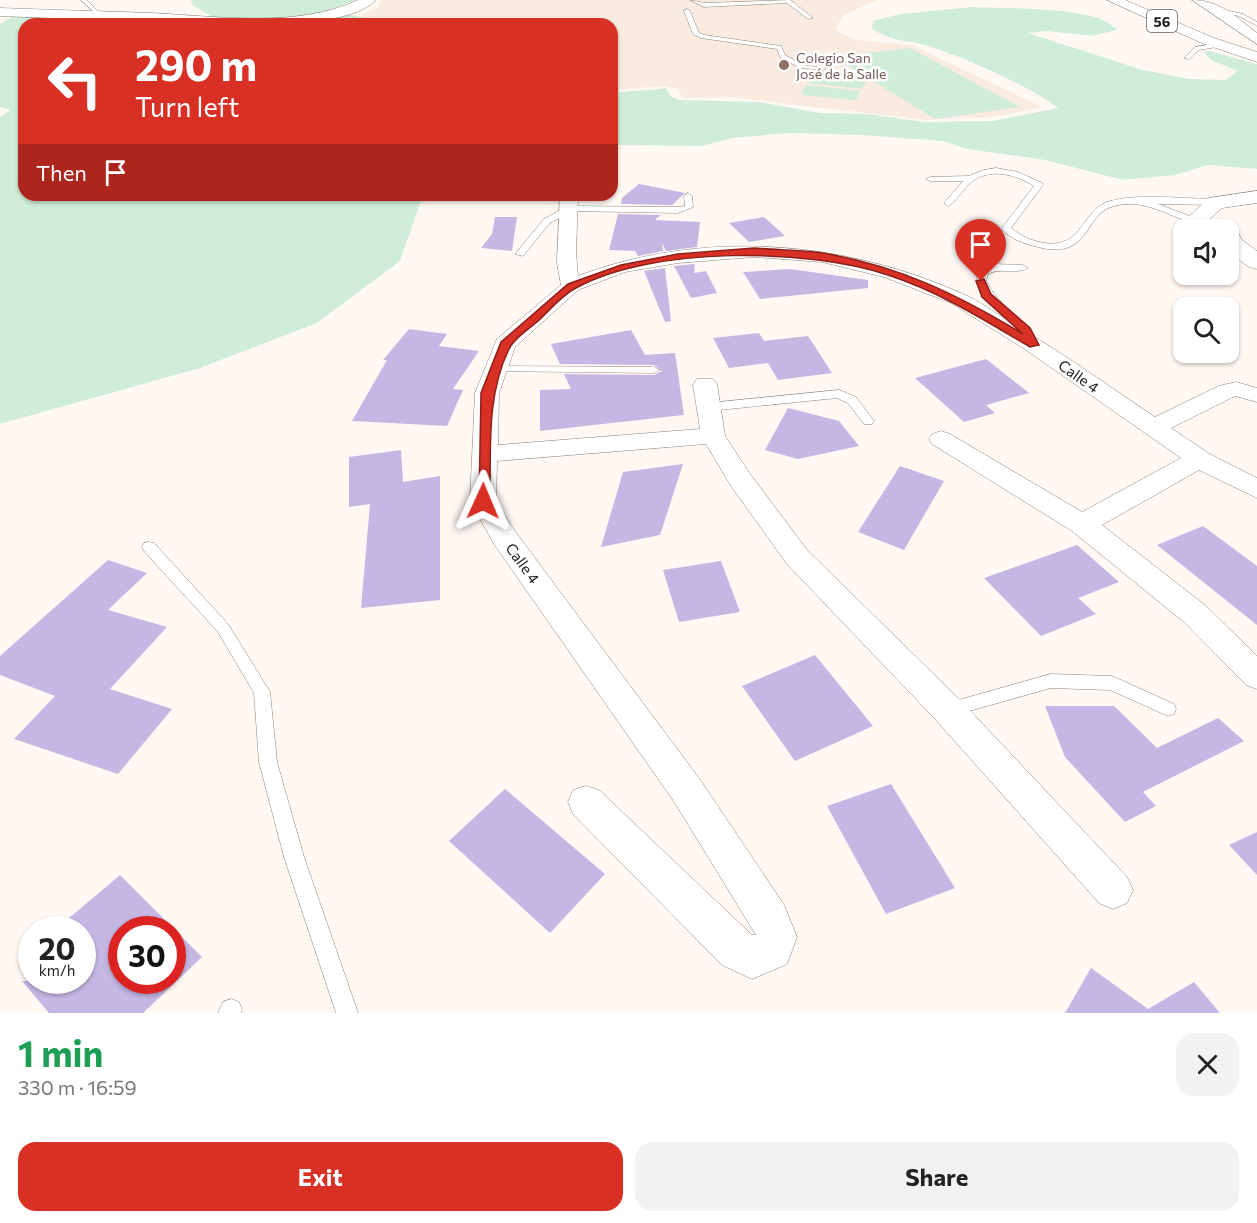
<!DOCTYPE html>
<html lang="en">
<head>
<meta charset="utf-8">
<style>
	:root { --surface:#fff; --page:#f2f2f2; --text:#222; --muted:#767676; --accent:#d93025 }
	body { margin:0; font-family:Commissioner,sans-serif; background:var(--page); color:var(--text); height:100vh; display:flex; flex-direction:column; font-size:22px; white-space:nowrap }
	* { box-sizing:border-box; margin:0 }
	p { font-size:20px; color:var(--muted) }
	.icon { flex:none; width:33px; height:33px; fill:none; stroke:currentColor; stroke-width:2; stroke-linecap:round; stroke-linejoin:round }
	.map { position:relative; height:1013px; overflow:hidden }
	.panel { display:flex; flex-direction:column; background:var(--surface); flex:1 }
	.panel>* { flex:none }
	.guide { position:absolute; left:18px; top:18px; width:600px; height:183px; border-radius:18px; box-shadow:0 2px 4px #0004; background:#d93025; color:#fff; overflow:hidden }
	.fabs { position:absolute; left:1173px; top:219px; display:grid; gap:12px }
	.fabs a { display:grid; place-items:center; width:66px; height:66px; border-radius:12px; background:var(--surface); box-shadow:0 2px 4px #0004; font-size:30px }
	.speed { position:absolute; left:18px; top:916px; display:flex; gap:12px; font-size:30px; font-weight:700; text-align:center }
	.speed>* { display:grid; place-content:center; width:78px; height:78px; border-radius:50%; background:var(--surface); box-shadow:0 2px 4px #0004; line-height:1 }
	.speed small { font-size:15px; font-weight:400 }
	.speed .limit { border:9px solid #d22; background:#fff; color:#111 }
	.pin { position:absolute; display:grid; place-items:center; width:51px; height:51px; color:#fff; margin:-62px -26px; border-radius:50% 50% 50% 0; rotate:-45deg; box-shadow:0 0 6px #0007 }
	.pin .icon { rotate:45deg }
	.me { position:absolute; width:66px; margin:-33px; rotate:1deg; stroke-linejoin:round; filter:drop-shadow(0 0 4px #0008) }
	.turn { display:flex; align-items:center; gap:21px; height:126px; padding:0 18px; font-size:27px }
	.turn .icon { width:78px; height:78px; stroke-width:2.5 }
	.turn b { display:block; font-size:42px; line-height:51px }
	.then { display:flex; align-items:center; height:57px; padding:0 18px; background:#0003; gap:12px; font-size:22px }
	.round { display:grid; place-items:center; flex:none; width:63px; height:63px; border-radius:18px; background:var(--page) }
	.head { display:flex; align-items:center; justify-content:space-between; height:102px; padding:0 18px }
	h1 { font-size:36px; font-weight:700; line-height:45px; color:#1e9e55 }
	.button { display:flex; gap:12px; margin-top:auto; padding:12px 18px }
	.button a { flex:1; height:69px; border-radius:18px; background:var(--accent); color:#fff; font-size:24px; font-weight:700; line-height:69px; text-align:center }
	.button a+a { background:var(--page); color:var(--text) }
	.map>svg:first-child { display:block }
	.built { fill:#f9ebdf }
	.green { fill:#d0edda }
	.building { fill:#c5b7e4; fill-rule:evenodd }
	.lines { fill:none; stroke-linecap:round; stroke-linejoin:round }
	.lane-casing { stroke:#8c847e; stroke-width:1 }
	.street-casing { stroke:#8c847e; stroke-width:1 }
	.secondary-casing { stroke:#8c847e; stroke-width:1 }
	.primary-casing { stroke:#8c847e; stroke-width:1 }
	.lane { fill:#fff; fill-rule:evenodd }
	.street { fill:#fff; fill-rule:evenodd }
	.secondary { fill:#fff; fill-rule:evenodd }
	.primary { fill:#fff; fill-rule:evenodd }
	.route { fill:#d93025; stroke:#8d1f18; stroke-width:1.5 }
	.education-dot { fill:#8d6e63; stroke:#fff; stroke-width:2 }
	.labels { text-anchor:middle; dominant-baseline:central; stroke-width:5; stroke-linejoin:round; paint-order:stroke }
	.shield { fill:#fff; stroke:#625f5e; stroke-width:1.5 }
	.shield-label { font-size:14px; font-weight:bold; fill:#1e1b19 }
	.far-education-label { font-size:14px; fill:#785e54; stroke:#fff; text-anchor:start }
	.street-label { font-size:15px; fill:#1e1b19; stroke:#fff }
</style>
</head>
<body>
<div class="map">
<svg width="1257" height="1013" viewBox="0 0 1257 1013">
	<rect width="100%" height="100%" fill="#fff8f3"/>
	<path class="built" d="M 381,0 L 878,0 L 843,15 L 835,30 L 855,40 L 912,45 L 1042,107 L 994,117 L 925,120 L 730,97 L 682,98 L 678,89 L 663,86 L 612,90 L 612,24 L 361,24 L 364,13 L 378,8 Z"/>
	<g class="green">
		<path d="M 191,0 L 356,0 L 329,10 L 365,18 L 360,24 L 24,24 L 24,195 L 423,195 L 400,261 L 317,323 L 200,368 L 0,424 L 0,117 L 11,110 L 0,107 L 0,24 L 15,15 L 211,16 L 192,5 Z"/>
		<path d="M 973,7 C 1005,9 1098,5 1117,30 L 1092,36 L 1046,31 L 1028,33 L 1143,70 L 1189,79 L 1226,80 L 1237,71 L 1211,60 L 1205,53 L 1206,50 L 1257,64 L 1257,169 L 1208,165 L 1175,175 L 1123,180 L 1045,160 L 968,149 L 942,141 L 862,135 L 788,133 L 733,138 L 702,146 L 612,145 L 612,93 C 630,90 648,91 666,88 L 670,96 L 680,100 L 759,102 L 820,113 L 867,114 L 924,122 L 993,121 L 1058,108 C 1031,87 962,56 928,46 C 904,39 896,43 872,29 L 873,21 L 900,14 Z"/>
		<path d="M 910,48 L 1020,107 L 935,119 L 834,57 Z"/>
		<path d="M 813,74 L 866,80 L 862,89 L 808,83 Z"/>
		<path d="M 806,85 L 860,91 L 856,100 L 801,95 Z"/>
	</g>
	<g class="building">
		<path d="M 639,184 L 685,193 L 672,205 L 621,204 L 622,198 Z"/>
		<path d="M 618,214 L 661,215 L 655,220 L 700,222 L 697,247 L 666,251 L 662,243 L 663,251 L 638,256 L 635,251 L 609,250 Z"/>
		<path d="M 495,217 L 517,217 L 512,251 L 481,248 L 492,234 Z"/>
		<path d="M 764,217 L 785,236 L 749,242 L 729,223 Z"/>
		<path d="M 695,264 L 694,273 L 706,271 L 717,293 L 691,298 L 674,266 Z"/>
		<path d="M 665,268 L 671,321 L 665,322 L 644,271 Z"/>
		<path d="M 790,269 L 868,280 L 868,288 L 760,299 L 743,272 Z"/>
		<path d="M 409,329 L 447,334 L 439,346 L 479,351 L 453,389 L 463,390 L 447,426 L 352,421 L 387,360 L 383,360 Z"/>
		<path d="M 631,330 L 645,355 L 675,353 L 684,415 L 540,431 L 540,390 L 571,389 L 564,374 L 654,375 L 662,371 L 654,365 L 560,364 L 551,344 Z"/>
		<path d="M 759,333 L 764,341 L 808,336 L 832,373 L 778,380 L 768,363 L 729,368 L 713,338 Z"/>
		<path d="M 986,359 L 1029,393 L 986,405 L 995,413 L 964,422 L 915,378 Z"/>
		<path d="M 788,408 L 839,421 L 859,446 L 798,459 L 765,450 Z"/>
		<path d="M 401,450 L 403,482 L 440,476 L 440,600 L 361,608 L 370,504 L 349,507 L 349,457 Z"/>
		<path d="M 683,464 L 660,535 L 601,547 L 623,472 Z"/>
		<path d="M 900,466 L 944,481 L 904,550 L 858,532 Z"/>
		<path d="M 1203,526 L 1257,566 L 1257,625 L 1157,545 Z"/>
		<path d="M 1077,545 L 1119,582 L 1078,598 L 1096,614 L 1041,636 L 984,578 Z"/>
		<path d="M 108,560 L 147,573 L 108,610 L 167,627 L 110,689 L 172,709 L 118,774 L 14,739 L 55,696 L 0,675 L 0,656 Z"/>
		<path d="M 721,561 L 740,612 L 679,622 L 663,570 Z"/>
		<path d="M 815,655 L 873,726 L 795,761 L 742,686 Z"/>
		<path d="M 1045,706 L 1114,706 L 1157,748 L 1218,718 L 1244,741 L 1143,792 L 1156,806 L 1125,822 L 1065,757 Z"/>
		<path d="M 891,784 L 955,888 L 886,914 L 827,806 Z"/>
		<path d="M 505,789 L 605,874 L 550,933 L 449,841 Z"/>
		<path d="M 1257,832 L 1257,875 L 1229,845 Z"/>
		<path d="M 120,875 L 202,957 L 143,1013 L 49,1013 L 22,981 L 82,981 L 82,930 L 55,930 ZM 122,930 L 172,930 L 172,981 L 122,981 Z"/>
		<path d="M 1091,968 L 1148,1009 L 1194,982 L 1220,1013 L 1065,1013 Z"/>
	</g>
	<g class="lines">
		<g class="lane-casing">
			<g id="lane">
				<path d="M 81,0 L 87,0 L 102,16 L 98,16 Z"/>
				<path d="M 690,0 L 705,3 L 790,0 L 813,18 L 808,19 L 787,3 L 704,7 Z"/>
				<path d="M 687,9 L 690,11 L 699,33 L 704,35 L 781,46 L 785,55 L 803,65 L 826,68 L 823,70 L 800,68 L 780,57 L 777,49 L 701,38 L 693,34 L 684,11 Z"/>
				<path d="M 1220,9 L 1243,14 L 1257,22 L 1257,26 L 1239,16 L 1218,12 Z"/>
				<path d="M 1220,43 L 1222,46 L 1199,50 L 1189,59 L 1184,58 L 1195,47 Z"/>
				<path d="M 996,168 L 1018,172 L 1042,183 L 1043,185 L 1011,228 C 1021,236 1032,241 1044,243 C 1084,249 1081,209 1110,201 C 1141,193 1184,199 1216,199 L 1220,202 L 1216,205 L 1158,204 L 1198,219 L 1199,221 L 1195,224 C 1168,216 1144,198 1114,206 C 1082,214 1092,263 1034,246 C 1022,243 1010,238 1001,229 L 1034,186 C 1014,173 986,167 968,185 C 961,192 956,202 948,206 L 944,203 L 963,181 L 930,181 L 926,179 L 930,177 L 969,176 L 984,170 Z"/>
				<path d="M 688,193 L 692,196 L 693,207 L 678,213 L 572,211 L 550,223 L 523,256 L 515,254 L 544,219 L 568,206 L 678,207 L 685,206 L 684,196 Z"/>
				<path d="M 994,264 L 1023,265 L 1028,268 C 1017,275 1001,267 988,274 L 986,281 C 999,306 1024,321 1039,345 L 1038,347 L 1030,347 C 1014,323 989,307 976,281 L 979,272 Z"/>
				<path d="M 494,366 L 654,367 L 660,370 L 654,373 L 490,371 L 490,367 Z"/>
				<path d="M 839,390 L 856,397 L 874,421 L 872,424 L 864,424 L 848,403 L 837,398 L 709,411 L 703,407 L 709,403 Z"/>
				<path d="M 149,542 L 154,543 L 228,624 L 270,692 L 277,762 L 304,857 L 358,1013 L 336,1013 L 284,857 L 259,762 L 254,693 L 218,632 L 144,551 L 142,547 L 144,543 Z"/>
				<path d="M 1051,674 L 1112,676 L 1174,704 L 1176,709 L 1174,714 L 1168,716 L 1110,690 L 1051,688 L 948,717 L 942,715 L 940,710 L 942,705 L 948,703 Z"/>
				<path d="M 231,999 L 239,1002 L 242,1010 L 241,1013 L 218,1013 L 223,1002 Z"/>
			</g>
		</g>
		<g class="street-casing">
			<path id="street" d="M 560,195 L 578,195 L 576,252 L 578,276 C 703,229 842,240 963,294 C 980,301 995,313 1010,322 C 1060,351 1107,385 1155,417 L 1219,386 L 1236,382 L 1257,388 L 1257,402 L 1235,396 L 1171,428 L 1208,453 L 1257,478 L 1257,498 L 1199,470 L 1102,525 L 1206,606 L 1257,656 L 1257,689 L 1246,685 L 1184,622 L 1072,531 L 932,444 L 929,439 L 932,434 L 941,431 L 950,434 L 1082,512 L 1181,458 L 1026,350 L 951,303 L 884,277 L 822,262 L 754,257 L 678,263 L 625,272 L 578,290 L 515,347 L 499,393 L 498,445 L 700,429 L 693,384 L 697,379 L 713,379 L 717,384 L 725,436 L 750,474 L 807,550 L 960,700 L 1127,877 L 1133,890 L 1127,903 L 1113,909 L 1099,903 L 936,720 L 787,564 L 731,486 L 706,444 L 497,461 L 496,501 L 514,530 L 701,781 L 784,905 L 797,937 L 787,964 L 752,979 L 722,965 L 573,814 L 568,802 L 573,790 L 586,786 L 599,790 L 752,935 L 756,935 L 675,803 L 494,544 L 470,501 L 475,393 L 497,339 L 561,285 L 557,263 Z"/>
		</g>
		<g class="secondary-casing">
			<path id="secondary" d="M 358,0 L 376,0 C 342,37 179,22 128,20 C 86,19 43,18 0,16 L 0,8 C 50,10 100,11 151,13 C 217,16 296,29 358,0 Z"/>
		</g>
		<g class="primary-casing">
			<g id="primary">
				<path d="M 1107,0 L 1125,0 L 1214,38 L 1257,52 L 1257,62 L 1204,44 Z"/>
				<path d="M 1192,0 C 1220,0 1236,17 1257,33 L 1257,44 Z"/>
				<path d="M 1257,191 L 1257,203 L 1222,208 L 1206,222 L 1209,230 L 1187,230 L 1184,221 L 1209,198 Z"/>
				<path d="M 1228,227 L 1236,229 L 1242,240 L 1257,251 L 1257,269 L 1249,267 L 1228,252 L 1228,230 L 1220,230 Z"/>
			</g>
		</g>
		<use href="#lane" class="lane"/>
		<use href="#street" class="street"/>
		<use href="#secondary" class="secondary"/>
		<use href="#primary" class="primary"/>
	</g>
	<path class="route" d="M 754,248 C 776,250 800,250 823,253 C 899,266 957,294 1023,334 L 982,297 L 976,281 L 984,279 L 991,294 L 1030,328 L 1039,345 L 1030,347 C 984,320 940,292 888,275 C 808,248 652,246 576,288 C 562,295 550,310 538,321 C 529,329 514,338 509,349 C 486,396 491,450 490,501 L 488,504 L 479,504 L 481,393 L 501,342 L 568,284 L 621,265 L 678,254 Z"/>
	<circle class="education-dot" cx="784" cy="65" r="6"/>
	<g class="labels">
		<rect class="shield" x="1147" y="10" width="30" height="22" rx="4.5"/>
		<g class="shield-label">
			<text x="1162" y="21">56</text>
		</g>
		<g class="far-education-label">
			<text x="796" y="57">Colegio San<tspan x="796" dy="16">José de la Salle</tspan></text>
		</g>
		<g class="street-label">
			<text transform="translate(1079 376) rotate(35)">Calle 4</text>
			<text transform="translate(523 563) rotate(54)">Calle 4</text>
		</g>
	</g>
</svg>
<div class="fabs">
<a><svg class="icon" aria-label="sound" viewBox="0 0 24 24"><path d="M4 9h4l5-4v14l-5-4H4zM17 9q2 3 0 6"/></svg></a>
<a><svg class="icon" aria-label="search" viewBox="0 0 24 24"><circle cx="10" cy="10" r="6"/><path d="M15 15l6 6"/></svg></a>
</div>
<div class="speed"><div>20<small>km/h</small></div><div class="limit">30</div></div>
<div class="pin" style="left:981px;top:281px;background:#d93025"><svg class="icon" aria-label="arrive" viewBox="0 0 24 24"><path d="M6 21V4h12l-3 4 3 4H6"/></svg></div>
<svg class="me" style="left:483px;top:501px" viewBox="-20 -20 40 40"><path d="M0-17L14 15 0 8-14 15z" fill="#d93025" stroke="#fff" stroke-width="4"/></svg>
<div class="guide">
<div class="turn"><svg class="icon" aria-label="left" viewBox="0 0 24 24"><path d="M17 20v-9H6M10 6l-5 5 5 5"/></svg><div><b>290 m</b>Turn left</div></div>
<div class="then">Then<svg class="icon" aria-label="arrive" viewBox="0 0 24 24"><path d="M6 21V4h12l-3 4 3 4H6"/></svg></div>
</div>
</div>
<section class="panel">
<div class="head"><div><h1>1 min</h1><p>330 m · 16:59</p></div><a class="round"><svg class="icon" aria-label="close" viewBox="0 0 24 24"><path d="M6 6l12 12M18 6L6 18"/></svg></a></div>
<div class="button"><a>Exit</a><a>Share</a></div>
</section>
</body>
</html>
